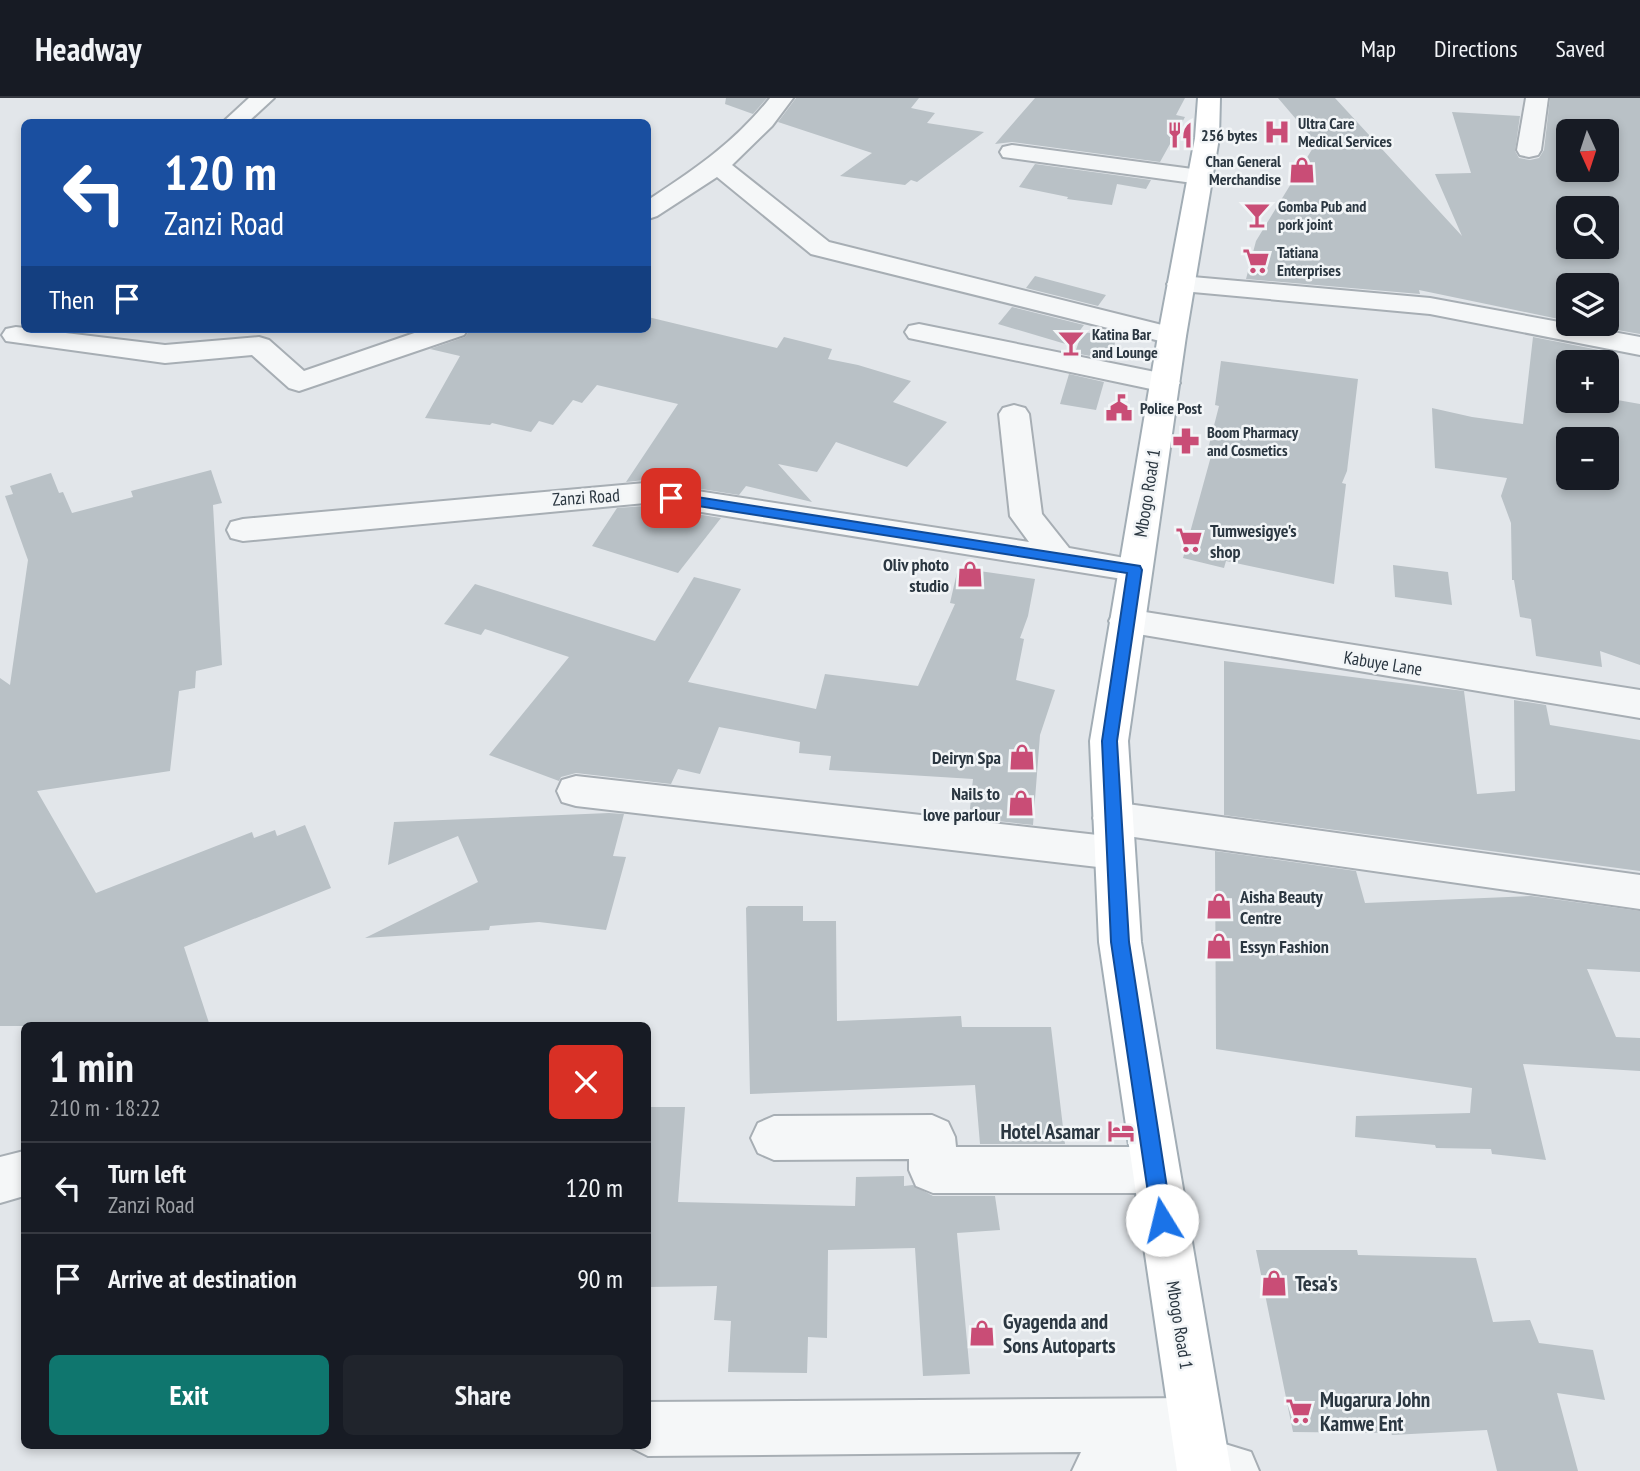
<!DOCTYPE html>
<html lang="en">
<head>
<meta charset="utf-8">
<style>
	:root { --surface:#171b24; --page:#20242c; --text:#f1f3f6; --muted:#9ea1a6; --line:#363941; --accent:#0f766e }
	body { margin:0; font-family:"PT Sans Narrow",sans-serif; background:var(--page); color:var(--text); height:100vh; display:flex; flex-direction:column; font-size:26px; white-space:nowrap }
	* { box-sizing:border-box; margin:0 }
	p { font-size:23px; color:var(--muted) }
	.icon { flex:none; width:38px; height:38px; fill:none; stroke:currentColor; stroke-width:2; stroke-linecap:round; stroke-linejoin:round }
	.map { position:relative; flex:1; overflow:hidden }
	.sheet { position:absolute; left:21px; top:924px; width:630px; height:427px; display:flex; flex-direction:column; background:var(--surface); border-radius:10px; box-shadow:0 4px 10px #0003 }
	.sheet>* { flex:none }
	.banner { position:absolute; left:21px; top:21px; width:630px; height:214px; border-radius:10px; box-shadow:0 4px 10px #0003; background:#1a4fa0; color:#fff; overflow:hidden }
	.needle { width:46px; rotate:177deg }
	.fabs { position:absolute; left:1556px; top:21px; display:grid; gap:14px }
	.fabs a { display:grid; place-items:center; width:63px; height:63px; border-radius:10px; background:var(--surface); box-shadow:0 4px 10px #0003; font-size:35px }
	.pin { position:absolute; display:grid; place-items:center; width:60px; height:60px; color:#fff; margin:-30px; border-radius:14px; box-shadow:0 4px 10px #0006 }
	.me { position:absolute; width:77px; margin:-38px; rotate:351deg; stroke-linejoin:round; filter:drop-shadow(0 0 5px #0008) }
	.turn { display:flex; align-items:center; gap:24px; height:147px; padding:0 28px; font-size:32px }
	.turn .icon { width:91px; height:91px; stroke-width:2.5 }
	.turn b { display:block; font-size:49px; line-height:60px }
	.then { display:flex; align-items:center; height:66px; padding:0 28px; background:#0003; gap:14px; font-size:26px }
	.round { display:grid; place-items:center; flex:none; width:74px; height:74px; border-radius:10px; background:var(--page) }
	.summary { display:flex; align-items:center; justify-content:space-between; height:119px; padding:0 28px }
	h1 { font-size:42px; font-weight:700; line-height:52px }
	.button { display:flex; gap:14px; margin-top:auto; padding:14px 28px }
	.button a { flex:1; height:80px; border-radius:10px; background:var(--accent); color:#fff; font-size:28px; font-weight:700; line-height:80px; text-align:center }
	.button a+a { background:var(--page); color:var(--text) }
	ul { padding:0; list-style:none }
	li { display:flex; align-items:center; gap:21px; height:91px; padding:0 28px; border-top:2px solid var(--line) }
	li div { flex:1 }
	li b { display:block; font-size:26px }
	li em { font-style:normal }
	header { display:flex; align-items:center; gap:42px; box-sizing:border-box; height:98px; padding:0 35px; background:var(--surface); border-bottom:2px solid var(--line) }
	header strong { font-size:33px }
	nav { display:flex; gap:38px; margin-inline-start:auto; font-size:24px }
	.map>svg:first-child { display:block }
	.building { fill:#b9c1c6; fill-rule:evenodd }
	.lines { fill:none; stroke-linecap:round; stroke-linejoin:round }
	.minor-casing { stroke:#a7aeb4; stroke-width:4 }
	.major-casing { stroke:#a2adb5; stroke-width:4 }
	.minor { fill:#f5f7f8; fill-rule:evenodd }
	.major { fill:#fff; fill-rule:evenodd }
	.route { fill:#1a73e8; stroke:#114b97; stroke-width:2 }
	.labels { text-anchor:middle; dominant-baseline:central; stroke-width:5; stroke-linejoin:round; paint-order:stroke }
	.far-poi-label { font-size:16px; font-weight:bold; fill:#2b3741; stroke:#f2f5f7; text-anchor:start }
	.street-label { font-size:18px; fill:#2b3741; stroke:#f2f5f7 }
	.poi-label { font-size:18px; font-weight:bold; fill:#2b3741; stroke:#f2f5f7; text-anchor:start }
	.near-poi-label { font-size:21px; font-weight:bold; fill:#2b3741; stroke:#f2f5f7; text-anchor:start }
</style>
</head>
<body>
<header>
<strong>Headway</strong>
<nav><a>Map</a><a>Directions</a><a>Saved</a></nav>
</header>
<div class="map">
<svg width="1640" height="1373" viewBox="0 0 1640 1373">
	<rect width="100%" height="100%" fill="#e2e6ea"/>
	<g class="building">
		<path d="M 726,0 L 767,0 L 753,16 L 725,6 Z"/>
		<path d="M 796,0 L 919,0 L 911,10 L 935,15 L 927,25 L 984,34 L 917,84 L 911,82 L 905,87 L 840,78 L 872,55 L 778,24 Z"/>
		<path d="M 1035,0 L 1185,0 L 1176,17 L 1185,19 L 1160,64 L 1012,44 L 995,46 Z"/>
		<path d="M 1278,0 L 1335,0 L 1462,138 L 1435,76 L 1471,75 L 1452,14 L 1520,18 L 1515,53 L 1519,60 L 1530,62 L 1539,60 L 1544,52 L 1550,0 L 1640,0 L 1640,236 L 1583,226 L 1606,226 L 1606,187 L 1568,187 L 1568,223 L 1419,192 L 1420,196 L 1246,181 L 1256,143 L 1319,40 L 1313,41 ZM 1568,33 L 1606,33 L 1606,72 L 1568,72 ZM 1568,110 L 1606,110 L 1606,149 L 1568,149 Z"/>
		<path d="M 1035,66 L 1151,82 L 1146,91 L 1117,86 L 1112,107 L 1067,101 L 1068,99 L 1019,89 Z"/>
		<path d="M 1035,178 L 1106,197 L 1098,208 L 1026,190 Z"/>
		<path d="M 1012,209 L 1084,227 L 1069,247 L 998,226 Z"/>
		<path d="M 648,219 L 777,250 L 784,239 L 832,251 L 828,261 L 858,267 L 911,283 L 893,304 L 947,324 L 907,369 L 836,344 L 817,374 L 778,366 L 812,404 L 746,388 L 739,397 L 645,382 L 626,384 L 678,306 L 597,287 L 582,305 L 573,302 L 553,327 L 539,323 L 531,334 L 492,325 L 490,327 L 425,320 L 460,258 L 430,251 L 465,239 L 471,231 L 648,231 Z"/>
		<path d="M 1082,234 L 1117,238 L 1110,262 L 1075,255 Z"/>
		<path d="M 1533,239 L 1599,252 L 1598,264 L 1568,264 L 1568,303 L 1606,303 L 1606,300 L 1640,306 L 1640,567 L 1600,553 L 1602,569 L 1536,558 L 1531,521 L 1520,519 L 1514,482 L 1512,482 L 1511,425 L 1501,398 L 1507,380 L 1435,370 L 1432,310 L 1472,319 L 1523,326 ZM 1568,341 L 1606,341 L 1606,380 L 1568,380 Z"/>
		<path d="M 1221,263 L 1358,281 L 1347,373 L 1342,385 L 1346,386 L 1334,486 L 1226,463 L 1224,470 L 1183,460 L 1213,351 L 1208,351 L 1219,308 L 1215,307 Z"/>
		<path d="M 1069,276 L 1104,284 L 1096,312 L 1060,306 Z"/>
		<path d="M 211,372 L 222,405 L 213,407 L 222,567 L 196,573 L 195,590 L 179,593 L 170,673 L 37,693 L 96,795 L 252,734 L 254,740 L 275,732 L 277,738 L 305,727 L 331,790 L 184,849 L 210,928 L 0,928 L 0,580 L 10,587 L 28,462 L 5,398 L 13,396 L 10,388 L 51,375 L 59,395 L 63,394 L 72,415 L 133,399 L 131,393 Z"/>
		<path d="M 645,408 L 721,420 L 678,475 L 592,448 L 617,410 Z"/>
		<path d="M 1393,467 L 1448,474 L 1452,507 L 1395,499 Z"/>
		<path d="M 958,470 L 1035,481 L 1028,518 L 1020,540 L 1024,541 L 1016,582 L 1055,592 L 1040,637 L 1033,727 L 969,720 L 973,681 L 829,672 L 831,658 L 799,655 L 800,644 L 719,629 L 700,676 L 678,671 L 671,686 L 576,675 L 561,679 L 559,683 L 489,657 L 569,559 L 485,531 L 481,537 L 444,526 L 475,486 L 655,543 L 694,479 L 741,491 L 688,584 L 816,611 L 825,576 L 918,588 L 955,506 L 950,505 Z"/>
		<path d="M 1224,563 L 1464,593 L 1477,696 L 1515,693 L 1514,602 L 1546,607 L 1550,627 L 1640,642 L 1640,773 L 1224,717 Z"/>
		<path d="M 609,715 L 624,716 L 613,758 L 626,759 L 606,832 L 539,824 L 490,828 L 489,832 L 365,840 L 478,784 L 458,738 L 388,767 L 394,724 Z"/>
		<path d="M 1215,753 L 1356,773 L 1365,805 L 1531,798 L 1640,813 L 1640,874 L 1587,871 L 1616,939 L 1640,940 L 1640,973 L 1523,966 L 1546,1062 L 1492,1056 L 1491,1051 L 1436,1050 L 1435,1047 L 1355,1039 L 1356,1018 L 1470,1015 L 1472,990 L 1216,951 Z"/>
		<path d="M 748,808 L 803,808 L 803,823 L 836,823 L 837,923 L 961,918 L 962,929 L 1051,929 L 1065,1046 L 980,1046 L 975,987 L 750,996 L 746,810 Z"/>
		<path d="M 648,1009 L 685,1009 L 678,1104 L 855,1108 L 856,1079 L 904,1078 L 904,1088 L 913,1087 L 933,1098 L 995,1098 L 1000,1132 L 957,1135 L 970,1276 L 923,1278 L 915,1150 L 828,1152 L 827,1240 L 808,1239 L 807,1275 L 728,1274 L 731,1223 L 714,1222 L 717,1188 L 648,1189 Z"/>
		<path d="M 1256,1152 L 1357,1152 L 1358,1157 L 1476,1160 L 1493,1224 L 1530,1222 L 1539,1245 L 1593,1252 L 1605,1302 L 1557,1295 L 1578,1373 L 1497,1373 L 1487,1332 L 1392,1337 L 1391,1335 L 1293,1334 Z"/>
	</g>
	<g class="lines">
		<g class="minor-casing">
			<g id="minor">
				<path d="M 249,0 L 274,0 L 248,24 L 223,24 Z"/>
				<path d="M 770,0 L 793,0 L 772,28 L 732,67 L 829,144 L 1182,232 L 1186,238 L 1182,244 L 1172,246 L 811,156 L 717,79 L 657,118 L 648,121 L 648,102 C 694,72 735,44 770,0 Z"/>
				<path d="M 1526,0 L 1548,0 L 1541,52 L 1538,57 L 1529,59 L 1520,57 L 1517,52 Z"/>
				<path d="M 1012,47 L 1200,72 L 1209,74 L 1212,79 L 1209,84 L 1200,86 L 1003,59 L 1000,54 L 1003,49 Z"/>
				<path d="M 1181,178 L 1430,200 L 1640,239 L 1640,257 L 1430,216 L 1171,192 L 1167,186 L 1171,180 Z"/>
				<path d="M 919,226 L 1165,276 L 1175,279 L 1180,285 L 1175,291 L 1165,294 L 909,240 L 905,234 L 909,228 Z"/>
				<path d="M 16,229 L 165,247 L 259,239 L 269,242 L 304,273 L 426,231 L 468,231 L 464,237 L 299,293 L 289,290 L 252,257 L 165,265 L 6,243 L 2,237 L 6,231 Z"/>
				<path d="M 1014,307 L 1025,310 L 1029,316 L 1042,416 L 1069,450 L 1147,464 L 1152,472 L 1147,480 L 1135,483 L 645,405 L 243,443 L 231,440 L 227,432 L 231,424 L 243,421 L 645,385 L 1029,444 L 1010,418 L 999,316 L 1003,310 Z"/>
				<path d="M 1126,511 L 1640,592 L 1640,620 L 1114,532 L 1109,523 L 1114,514 Z"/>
				<path d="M 576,678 L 1115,739 L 1129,744 L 1135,755 L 1129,766 L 1115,771 L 576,708 L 562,704 L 557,693 L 562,682 Z"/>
				<path d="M 1113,704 L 1640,777 L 1640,811 L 1113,736 L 1099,731 L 1093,720 L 1099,709 Z"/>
				<path d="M 932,1017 L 948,1024 L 955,1039 L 956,1049 L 1154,1049 L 1171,1056 L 1178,1072 L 1171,1088 L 1154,1095 L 933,1095 L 916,1088 L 909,1072 L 909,1061 L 774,1062 L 758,1055 L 751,1040 L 758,1025 L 774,1018 Z"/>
				<path d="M 24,1053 L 24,1098 L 0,1105 L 0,1059 Z"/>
				<path d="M 1196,1300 L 1215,1307 L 1222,1326 L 1215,1343 L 1251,1354 L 1259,1373 L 1072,1373 L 1081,1354 L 648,1358 L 628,1348 L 648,1348 L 648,1304 Z"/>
			</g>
		</g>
		<g class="major-casing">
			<path id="major" d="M 1198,0 L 1220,0 L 1219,40 L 1186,238 L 1128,643 L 1141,844 L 1231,1373 L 1177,1373 L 1099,844 L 1090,643 L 1158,238 L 1195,40 Z"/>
		</g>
		<use href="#minor" class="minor"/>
		<use href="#major" class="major"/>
	</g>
	<path class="route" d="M 671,395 L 1140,468 L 1142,472 L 1117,643 L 1129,844 L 1172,1122 L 1169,1129 L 1162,1132 L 1155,1129 L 1152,1122 L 1111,844 L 1102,643 L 1127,475 L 666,403 L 666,397 Z"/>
	<defs>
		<g id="hospital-bare" transform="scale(2.1)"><path d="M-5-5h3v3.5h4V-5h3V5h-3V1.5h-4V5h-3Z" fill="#c94d76" stroke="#f2f5f7" stroke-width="2.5" paint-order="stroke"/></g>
		<g id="restaurant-bare" transform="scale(2.1)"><path d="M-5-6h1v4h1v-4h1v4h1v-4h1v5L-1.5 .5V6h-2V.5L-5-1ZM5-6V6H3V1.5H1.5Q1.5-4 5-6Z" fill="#c94d76" stroke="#f2f5f7" stroke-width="2.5" paint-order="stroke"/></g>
		<g id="shop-bare" transform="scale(2.1)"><path d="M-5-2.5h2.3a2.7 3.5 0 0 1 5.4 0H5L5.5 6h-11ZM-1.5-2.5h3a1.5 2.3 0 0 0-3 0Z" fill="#c94d76" stroke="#f2f5f7" stroke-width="2.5" paint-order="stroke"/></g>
		<g id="bar-bare" transform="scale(2.1)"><path d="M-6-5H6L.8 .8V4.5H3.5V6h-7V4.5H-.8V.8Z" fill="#c94d76" stroke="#f2f5f7" stroke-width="2.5" paint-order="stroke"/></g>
		<g id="supermarket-bare" transform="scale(2.1)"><path d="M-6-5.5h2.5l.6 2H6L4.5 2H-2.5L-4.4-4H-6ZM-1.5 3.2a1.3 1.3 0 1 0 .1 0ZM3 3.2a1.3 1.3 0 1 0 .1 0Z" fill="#c94d76" stroke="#f2f5f7" stroke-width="2.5" paint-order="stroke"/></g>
		<g id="civic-bare" transform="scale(2.1)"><path d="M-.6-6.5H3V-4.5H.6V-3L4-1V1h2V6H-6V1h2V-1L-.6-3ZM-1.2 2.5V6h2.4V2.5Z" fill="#c94d76" stroke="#f2f5f7" stroke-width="2.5" paint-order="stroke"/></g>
		<g id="pharmacy-bare" transform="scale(2.1)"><path d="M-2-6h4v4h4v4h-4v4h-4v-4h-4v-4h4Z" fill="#c94d76" stroke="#f2f5f7" stroke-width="2.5" paint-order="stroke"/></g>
		<g id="hotel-bare" transform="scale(2.1)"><path d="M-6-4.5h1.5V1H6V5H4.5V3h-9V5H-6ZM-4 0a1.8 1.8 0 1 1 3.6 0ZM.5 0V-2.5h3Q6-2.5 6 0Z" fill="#c94d76" stroke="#f2f5f7" stroke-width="2.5" paint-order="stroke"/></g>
	</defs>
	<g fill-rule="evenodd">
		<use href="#hospital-bare" x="1277" y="34"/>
		<use href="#restaurant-bare" x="1180" y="37"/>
		<use href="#shop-bare" x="1302" y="72"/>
		<use href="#bar-bare" x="1257" y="117"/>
		<use href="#supermarket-bare" x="1256" y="163"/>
		<use href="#bar-bare" x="1071" y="245"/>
		<use href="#civic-bare" x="1119" y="310"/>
		<use href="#pharmacy-bare" x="1186" y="343"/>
		<use href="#supermarket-bare" x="1189" y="442"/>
		<use href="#shop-bare" x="970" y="476"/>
		<use href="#shop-bare" x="1022" y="659"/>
		<use href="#shop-bare" x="1021" y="705"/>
		<use href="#shop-bare" x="1219" y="808"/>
		<use href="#shop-bare" x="1219" y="848"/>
		<use href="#hotel-bare" x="1121" y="1033"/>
		<use href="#shop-bare" x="1274" y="1185"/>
		<use href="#shop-bare" x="982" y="1235"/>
		<use href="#supermarket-bare" x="1299" y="1313"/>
	</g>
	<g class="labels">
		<g class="far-poi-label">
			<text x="1298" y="25">Ultra Care<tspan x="1298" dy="18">Medical Services</tspan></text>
			<text x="1201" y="37">256 bytes</text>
			<text x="1281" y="63" text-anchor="end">Chan General<tspan x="1281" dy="18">Merchandise</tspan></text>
			<text x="1278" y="108">Gomba Pub and<tspan x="1278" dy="18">pork joint</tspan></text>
			<text x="1277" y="154">Tatiana<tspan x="1277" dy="18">Enterprises</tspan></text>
			<text x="1092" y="236">Katina Bar<tspan x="1092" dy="18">and Lounge</tspan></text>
			<text x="1140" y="310">Police Post</text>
			<text x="1207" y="334">Boom Pharmacy<tspan x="1207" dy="18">and Cosmetics</tspan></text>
		</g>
		<g class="street-label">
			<text transform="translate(1147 395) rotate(-81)">Mbogo Road 1</text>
			<text transform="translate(586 399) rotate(-4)">Zanzi Road</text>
			<text transform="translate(1383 565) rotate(9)">Kabuye Lane</text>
			<text transform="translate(1180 1227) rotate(81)">Mbogo Road 1</text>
		</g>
		<g class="poi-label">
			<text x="1210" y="432">Tumwesigye's<tspan x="1210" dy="21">shop</tspan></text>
			<text x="949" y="466" text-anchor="end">Oliv photo<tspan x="949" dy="21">studio</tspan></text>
			<text x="1001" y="659" text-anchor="end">Deiryn Spa</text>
			<text x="1000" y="695" text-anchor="end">Nails to<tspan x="1000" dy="21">love parlour</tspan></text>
			<text x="1240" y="798">Aisha Beauty<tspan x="1240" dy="21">Centre</tspan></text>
			<text x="1240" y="848">Essyn Fashion</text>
		</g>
		<g class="near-poi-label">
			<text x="1100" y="1033" text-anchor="end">Hotel Asamar</text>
			<text x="1295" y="1185">Tesa's</text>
			<text x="1003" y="1223">Gyagenda and<tspan x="1003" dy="24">Sons Autoparts</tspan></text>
			<text x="1320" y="1301">Mugarura John<tspan x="1320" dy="24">Kamwe Ent</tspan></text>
		</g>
	</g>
</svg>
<div class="fabs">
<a><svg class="needle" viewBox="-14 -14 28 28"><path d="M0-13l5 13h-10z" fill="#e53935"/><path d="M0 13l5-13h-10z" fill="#9ea1a6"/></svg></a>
<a><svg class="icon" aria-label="search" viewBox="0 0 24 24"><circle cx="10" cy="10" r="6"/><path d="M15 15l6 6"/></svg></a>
<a><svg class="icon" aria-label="layers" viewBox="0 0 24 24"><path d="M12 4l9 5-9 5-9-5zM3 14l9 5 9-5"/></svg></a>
<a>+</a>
<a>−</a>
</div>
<div class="pin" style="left:671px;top:400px;background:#d93025"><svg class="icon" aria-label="arrive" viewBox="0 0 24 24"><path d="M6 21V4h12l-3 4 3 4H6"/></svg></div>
<svg class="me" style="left:1162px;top:1122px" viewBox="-20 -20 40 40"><circle r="19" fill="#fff"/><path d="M0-13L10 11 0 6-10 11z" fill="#1a73e8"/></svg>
<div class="banner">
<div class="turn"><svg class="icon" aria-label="left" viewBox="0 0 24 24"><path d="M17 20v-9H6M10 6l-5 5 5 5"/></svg><div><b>120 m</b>Zanzi Road</div></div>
<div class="then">Then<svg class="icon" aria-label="arrive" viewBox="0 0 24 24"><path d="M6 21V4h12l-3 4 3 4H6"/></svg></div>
</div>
<section class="sheet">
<div class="summary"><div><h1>1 min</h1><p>210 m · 18:22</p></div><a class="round" style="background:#d93025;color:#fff"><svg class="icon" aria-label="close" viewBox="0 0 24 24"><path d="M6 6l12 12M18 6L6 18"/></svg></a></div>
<ul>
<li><svg class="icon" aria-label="left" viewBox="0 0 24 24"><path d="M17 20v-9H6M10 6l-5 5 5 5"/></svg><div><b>Turn left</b><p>Zanzi Road</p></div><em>120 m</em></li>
<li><svg class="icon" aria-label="arrive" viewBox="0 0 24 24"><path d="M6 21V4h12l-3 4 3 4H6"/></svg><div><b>Arrive at destination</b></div><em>90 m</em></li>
</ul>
<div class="button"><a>Exit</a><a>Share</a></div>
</section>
</div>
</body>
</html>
